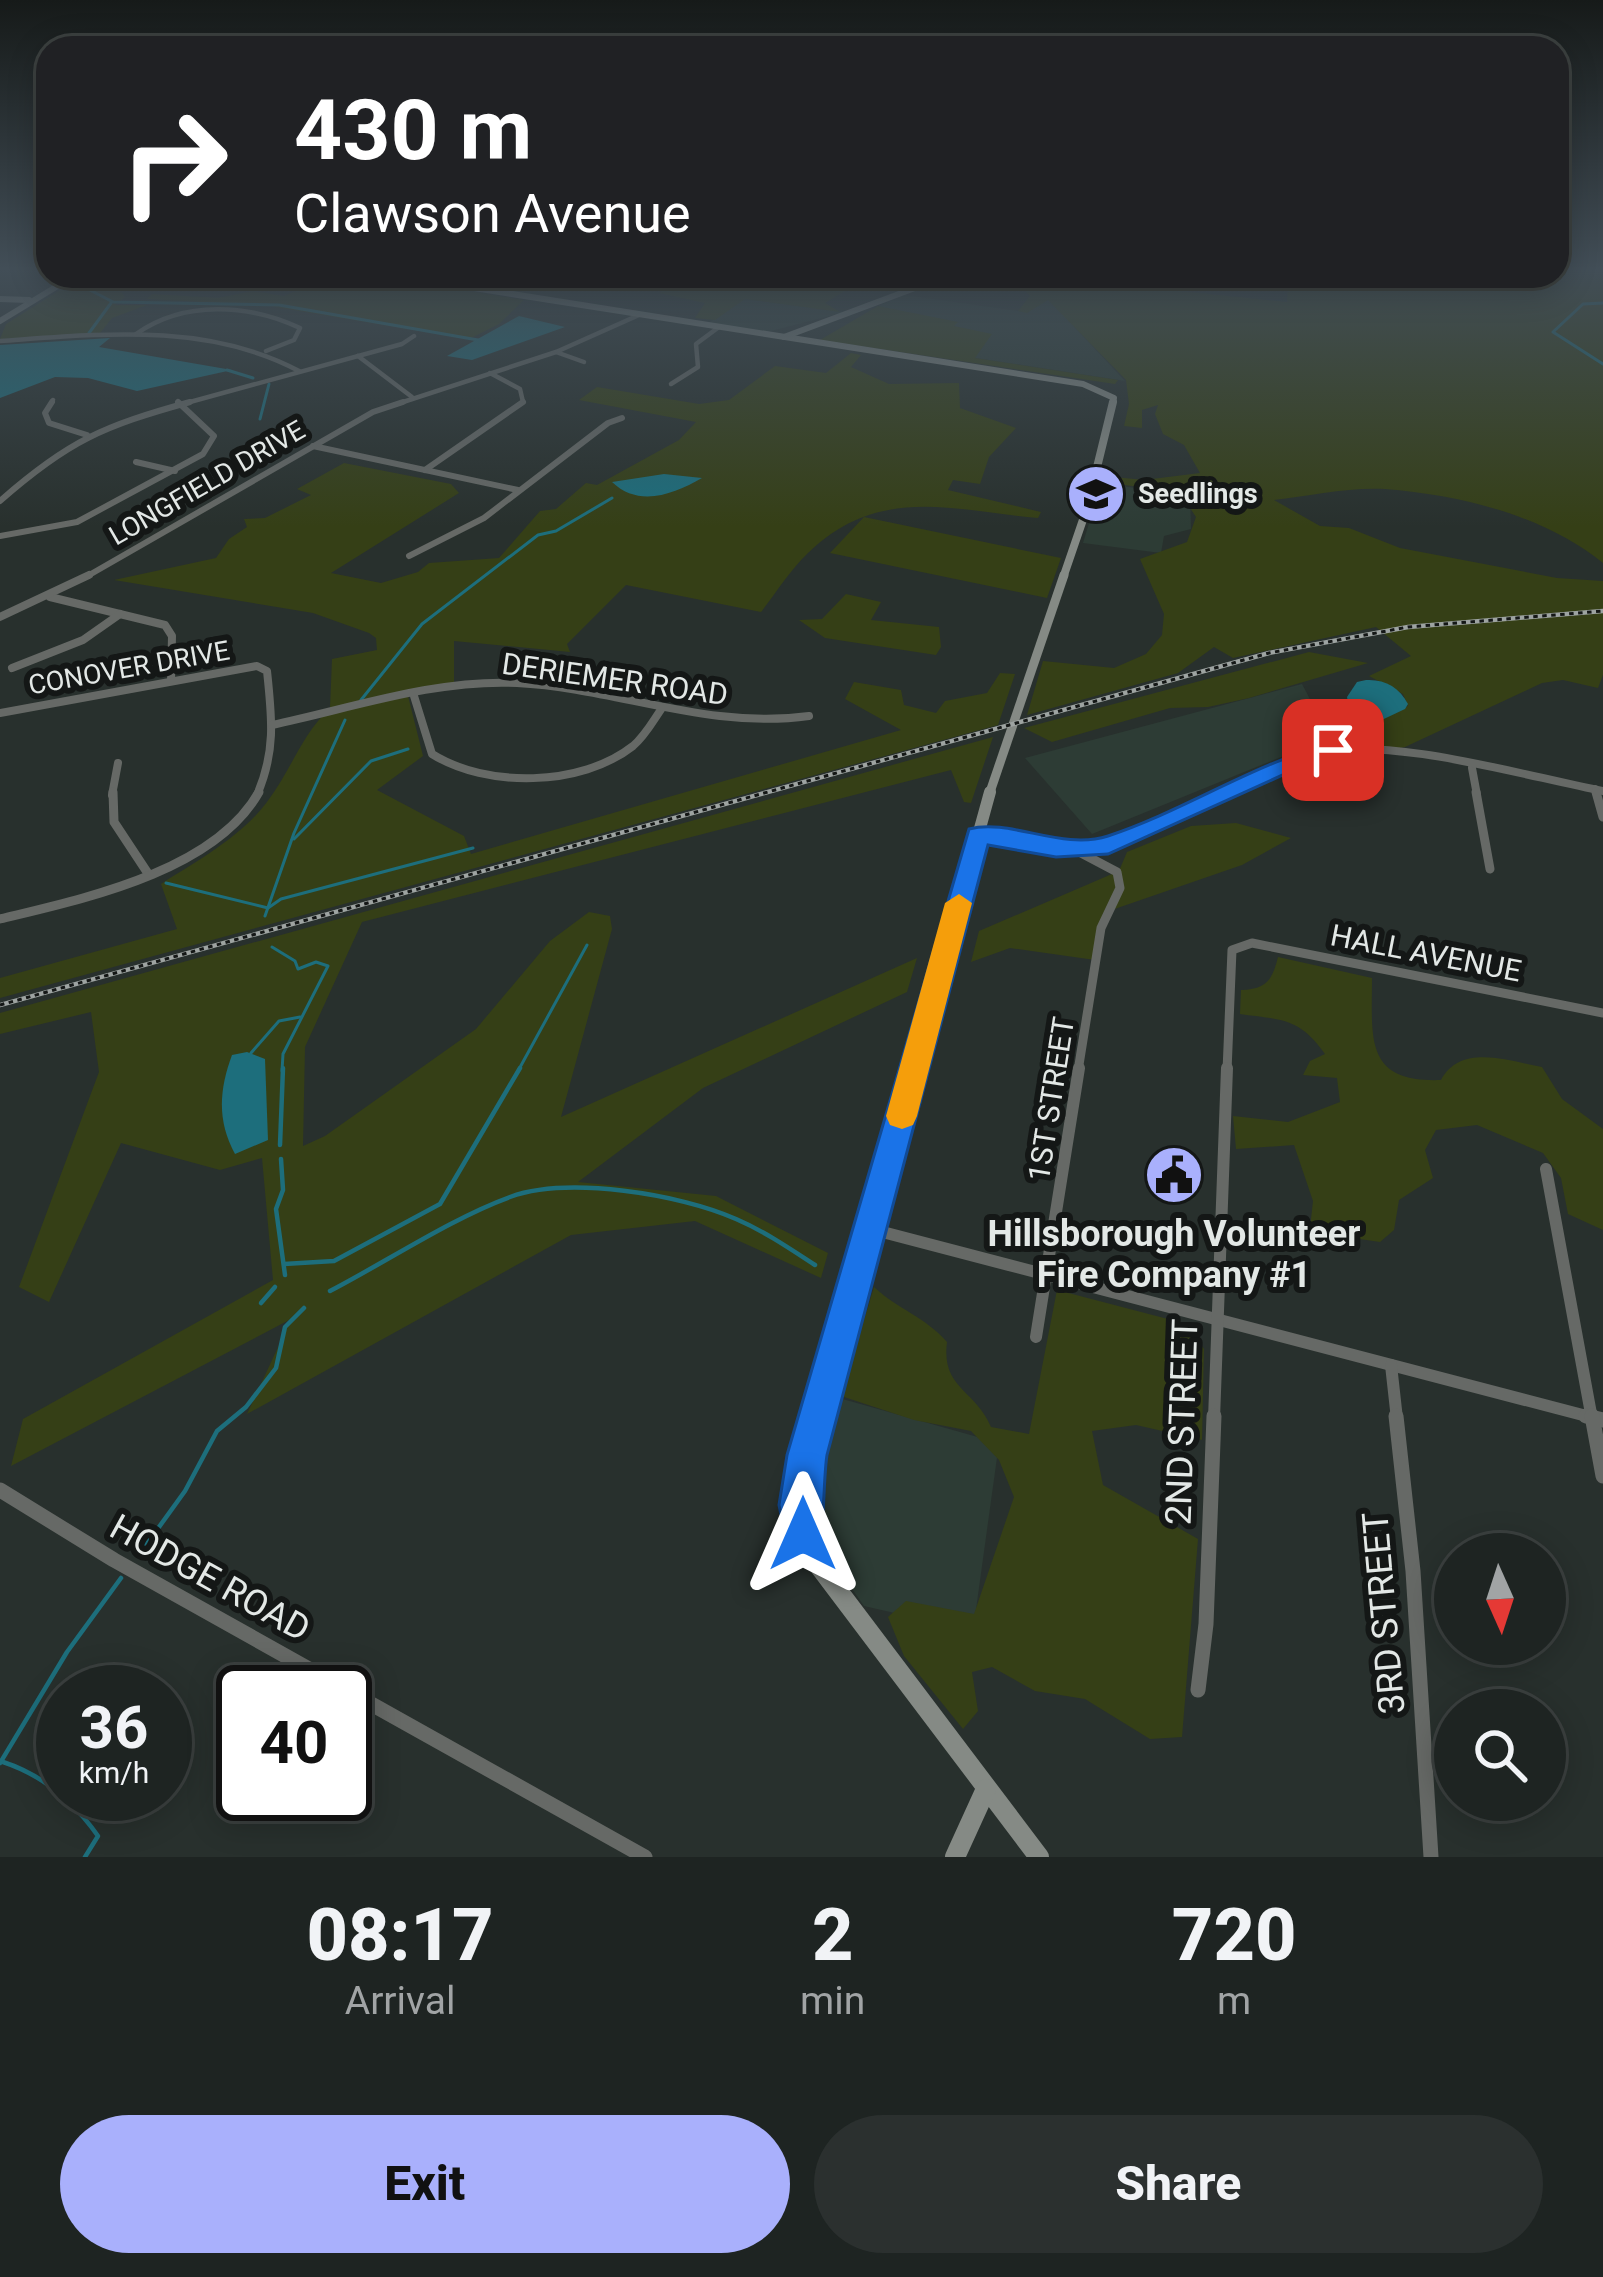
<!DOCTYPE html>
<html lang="en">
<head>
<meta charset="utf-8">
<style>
	:root { --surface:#1e2422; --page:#2b302f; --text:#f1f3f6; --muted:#a1a4a5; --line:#3c4140; --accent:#a9b0fc }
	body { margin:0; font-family:Roboto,sans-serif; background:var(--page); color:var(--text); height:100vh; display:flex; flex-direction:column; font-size:45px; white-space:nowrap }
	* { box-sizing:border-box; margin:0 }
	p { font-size:39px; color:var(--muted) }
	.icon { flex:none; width:66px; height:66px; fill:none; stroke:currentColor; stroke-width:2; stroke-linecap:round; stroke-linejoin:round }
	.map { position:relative; height:1857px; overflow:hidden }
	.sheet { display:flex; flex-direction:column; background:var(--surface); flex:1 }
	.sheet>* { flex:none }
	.guide { position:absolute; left:36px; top:36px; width:1533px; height:252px; border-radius:36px; box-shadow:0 6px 30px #0003,0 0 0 3px var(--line); background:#202124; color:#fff; overflow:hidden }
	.needle { width:78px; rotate:177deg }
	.fabs { position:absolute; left:1434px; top:1533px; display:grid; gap:24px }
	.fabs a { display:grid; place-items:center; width:132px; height:132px; border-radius:50%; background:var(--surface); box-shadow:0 6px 30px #0003,0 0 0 3px var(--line); font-size:60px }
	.speed { position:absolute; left:36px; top:1665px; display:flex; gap:24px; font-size:60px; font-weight:700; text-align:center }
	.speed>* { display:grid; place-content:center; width:156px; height:156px; border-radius:50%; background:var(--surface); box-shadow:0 6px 30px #0003,0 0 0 3px var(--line); line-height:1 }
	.speed small { font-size:30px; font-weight:400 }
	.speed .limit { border:6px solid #111; border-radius:18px; background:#fff; color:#111 }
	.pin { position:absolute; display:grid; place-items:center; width:102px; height:102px; color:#fff; margin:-51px; border-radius:24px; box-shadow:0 6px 18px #0006 }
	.me { position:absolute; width:132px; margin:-66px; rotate:0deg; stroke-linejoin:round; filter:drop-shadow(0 0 9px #0008) }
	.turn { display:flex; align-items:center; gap:42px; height:252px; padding:0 60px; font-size:54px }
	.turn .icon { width:156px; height:156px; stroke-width:2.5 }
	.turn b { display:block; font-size:84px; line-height:102px }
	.eta { display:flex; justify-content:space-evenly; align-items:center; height:204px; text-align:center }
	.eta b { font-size:72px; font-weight:800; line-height:84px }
	.action { display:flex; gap:24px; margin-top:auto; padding:24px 60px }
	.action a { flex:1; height:138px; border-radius:72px; background:var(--accent); color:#111; font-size:48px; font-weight:800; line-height:138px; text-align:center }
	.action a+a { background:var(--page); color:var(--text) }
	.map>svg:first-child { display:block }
	.built { fill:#2d3c35 }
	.green { fill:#353f16 }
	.water { fill:#1d6e7c }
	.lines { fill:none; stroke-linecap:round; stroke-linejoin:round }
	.stream-far1 { stroke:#1d6e7c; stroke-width:3 }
	.stream { stroke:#1d6e7c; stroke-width:4.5 }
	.street-far5 { stroke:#666966; stroke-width:4.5 }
	.street-far4 { stroke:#666966; stroke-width:6 }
	.street-far3 { stroke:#666966; stroke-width:8 }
	.street-far2 { stroke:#666966; stroke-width:9 }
	.street-far1 { stroke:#666966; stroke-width:12 }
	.street { stroke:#666966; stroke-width:15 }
	.secondary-far5 { stroke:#858a85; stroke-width:6 }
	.secondary-far4 { stroke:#858a85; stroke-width:8 }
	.secondary-far3 { stroke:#858a85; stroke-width:9 }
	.secondary-far2 { stroke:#858a85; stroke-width:12 }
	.secondary-far1 { stroke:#858a85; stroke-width:15 }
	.secondary { stroke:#858a85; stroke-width:20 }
	.rail-casing { stroke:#9da3a1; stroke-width:4.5 }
	.rail { stroke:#141716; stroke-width:3; stroke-dasharray:4.5; stroke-linecap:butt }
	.route { fill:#1a73e8; stroke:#114b97; stroke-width:3 }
	.slow { fill:#f59e0b }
	.labels { text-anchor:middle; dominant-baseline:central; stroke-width:12; stroke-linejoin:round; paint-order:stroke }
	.far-street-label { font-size:27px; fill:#e3e8e6; stroke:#141716 }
	.far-poi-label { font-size:27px; font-weight:bold; fill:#e3e8e6; stroke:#141716; text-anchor:start }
	.street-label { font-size:30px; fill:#e3e8e6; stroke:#141716 }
	.near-poi-label { font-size:36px; font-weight:bold; fill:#e3e8e6; stroke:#141716 }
	.near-street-label { font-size:36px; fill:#e3e8e6; stroke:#141716 }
</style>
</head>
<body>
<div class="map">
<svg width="1603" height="1857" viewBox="0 0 1603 1857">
	<rect width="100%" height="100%" fill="#28302d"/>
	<g class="built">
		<path d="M 905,295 L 1025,312 L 1048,299 L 1125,381 L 970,357 L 953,325 L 878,306 Z"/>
		<path d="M 744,299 L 845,312 L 767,332 L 708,323 Z"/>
		<path d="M 1101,484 L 1190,494 L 1191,529 L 1164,536 L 1161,553 L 1083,543 Z"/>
		<path d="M 1302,684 L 1330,737 L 1092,834 L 1025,758 Z"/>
		<path d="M 839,1398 L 999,1443 L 973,1631 L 864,1606 L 825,1550 L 814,1509 L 820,1461 Z"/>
	</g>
	<g class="green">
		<path d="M 1557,267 L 1603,267 L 1603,563 C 1543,515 1461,495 1385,489 C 1350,487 1308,496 1274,500 L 1320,526 L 1349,528 L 1400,548 L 1557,578 L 1603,581 L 1603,675 L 1598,688 L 1563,680 L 1542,683 L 1405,747 L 1390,750 L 1344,745 L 1355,732 L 1408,706 L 1403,694 L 1369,676 L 1411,656 L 1376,627 L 1233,658 L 1214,647 L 1178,673 L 1027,715 L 1043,661 L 1114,668 L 1146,654 L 1162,635 L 1164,614 L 1140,559 L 1187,542 L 1196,517 L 1186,502 L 1190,494 L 1103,482 L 1104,476 L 1144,480 L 1200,473 L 1184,445 L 1163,434 L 1155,414 L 1158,405 L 1142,410 L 1142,428 L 1124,426 L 1129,404 L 1126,380 L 1048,300 L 1027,313 L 1018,311 L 1030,296 L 1011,276 L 1113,276 L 1141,287 L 1287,302 L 1288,283 L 1312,289 L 1315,282 L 1311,276 L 1557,276 Z"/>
		<path d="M 331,276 L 376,276 L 524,300 L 499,324 L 469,339 L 263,305 L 147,299 L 152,294 L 218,298 L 253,291 L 284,296 Z"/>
		<path d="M 685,276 L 851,276 L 879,282 L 822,283 L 848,289 L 825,303 L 840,312 L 745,299 L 715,320 L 695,318 L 705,303 L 659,293 Z"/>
		<path d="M 81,277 C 96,275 117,284 125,297 L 115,305 L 147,305 L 112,318 L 100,333 L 0,339 L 6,324 Z"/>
		<path d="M 878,306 L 958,322 L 954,326 L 992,334 L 975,358 L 1118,380 L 1115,384 L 820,340 Z"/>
		<path d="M 851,353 L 861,355 L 851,367 L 889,384 L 959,383 L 960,408 L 1016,428 L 989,457 L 980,484 L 953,480 L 948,490 L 1041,512 L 1038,518 C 951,510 878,485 808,553 C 790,570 776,593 761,612 L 626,585 L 567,644 L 570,652 L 454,641 L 454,683 L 407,692 L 423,756 L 377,790 L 464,836 L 471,854 L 901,730 L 845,699 L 854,682 L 901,690 L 904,705 L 936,713 L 945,701 L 987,693 L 1000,673 L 1015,674 L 998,725 L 0,998 L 0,978 L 177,929 L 161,884 C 197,861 241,837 267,802 C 292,769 300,737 330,708 L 332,659 L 377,650 L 376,638 L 369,633 L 313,613 L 114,580 L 216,558 L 229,539 L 247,527 L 244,519 L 265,518 L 311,495 L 297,489 L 344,463 L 451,484 L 459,493 L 331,573 L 381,583 L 418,572 L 429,563 L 499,558 L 540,511 L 556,509 L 586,483 L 597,485 L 679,440 L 696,422 L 579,400 L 597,387 L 699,404 L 729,400 L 775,366 L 826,373 Z"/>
		<path d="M 864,517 L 1061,558 L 1047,598 L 830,553 Z"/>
		<path d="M 846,594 L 881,602 L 871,620 L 939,627 L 941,647 L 936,655 L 825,638 L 799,620 L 822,619 Z"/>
		<path d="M 1309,652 L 1368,663 L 1249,698 L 1208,707 L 1170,708 L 1052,742 L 1024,728 Z"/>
		<path d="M 993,737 L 971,803 L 964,802 L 951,770 L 362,922 L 305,1047 L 303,1146 L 325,1136 L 476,1029 L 550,941 L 589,912 L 610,916 L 612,929 L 561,1117 L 917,958 L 907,992 L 703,1088 L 578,1182 L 716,1196 L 828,1253 L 821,1278 L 695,1221 L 571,1235 L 247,1414 L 291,1319 L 11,1466 L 23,1419 L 273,1280 L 262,1158 L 220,1170 L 121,1143 L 49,1302 L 19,1287 L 99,1072 L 91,1012 L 0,1034 L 0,1013 Z"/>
		<path d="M 1236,823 L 1291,838 L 1242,865 L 1103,913 L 1095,960 L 1010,948 L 971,962 L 979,931 L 1119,871 L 1127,852 L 1191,826 Z"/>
		<path d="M 1278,957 L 1372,978 C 1372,1038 1364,1083 1441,1080 C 1461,1043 1508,1061 1542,1067 L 1562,1099 L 1603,1129 L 1603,1230 L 1568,1214 L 1561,1178 L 1543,1153 L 1477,1125 L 1436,1130 L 1425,1150 L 1433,1178 L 1399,1200 L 1394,1230 L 1380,1242 L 1339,1236 L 1308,1246 L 1313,1201 L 1294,1145 L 1236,1149 L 1233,1116 L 1288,1122 L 1340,1102 L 1337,1078 L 1303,1075 L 1310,1061 L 1325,1054 C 1299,1017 1281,1020 1240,1014 L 1241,990 C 1266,989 1272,981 1278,957 Z"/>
		<path d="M 874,1287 C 899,1310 924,1316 947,1342 C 941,1389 975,1389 991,1427 L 1029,1434 L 1057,1290 L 1187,1324 L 1204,1349 L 1202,1440 L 1136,1425 L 1092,1431 L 1103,1485 L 1198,1539 L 1182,1737 L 1150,1739 L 1085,1699 L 1035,1691 L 992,1667 L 972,1672 L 978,1711 L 963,1729 L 904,1656 L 888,1617 L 906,1601 L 974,1614 L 1014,1497 L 999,1460 L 971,1431 L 914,1420 L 841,1396 Z"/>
	</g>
	<g class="water">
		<path d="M 519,316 L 565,327 L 472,360 L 447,356 Z"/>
		<path d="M 110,338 L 99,347 L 232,370 L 137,391 L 88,378 L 55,377 L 0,398 L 0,345 Z"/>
		<path d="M 664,474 L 702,478 C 674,494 639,508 612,482 Z"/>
		<path d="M 1366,680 C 1385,679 1399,687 1408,704 L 1405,709 L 1369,726 L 1352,722 L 1347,697 L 1357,682 Z"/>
		<path d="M 247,1052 L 265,1059 L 268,1140 L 235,1154 C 217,1121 219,1090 232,1055 Z"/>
	</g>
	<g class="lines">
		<g class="stream-far1">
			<path d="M 85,277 L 90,290 L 113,302 L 279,305 L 478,340"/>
			<path d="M 1603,303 L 1583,304 L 1553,332 L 1603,364"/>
			<path d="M 89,333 L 111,303"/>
			<path d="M 227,370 L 253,378"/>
			<path d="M 260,419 L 269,384"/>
			<path d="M 361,700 L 422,624 L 538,535 L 556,531 L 612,498"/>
			<path d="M 294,839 L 371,761 L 408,749"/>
			<path d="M 166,883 L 268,908 L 281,899 L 473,848"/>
			<path d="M 265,916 L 294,833 L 345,720"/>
			<path d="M 272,947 L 295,961 L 298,969 L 316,962 L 328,966 L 283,1054 L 282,1071"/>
			<path d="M 251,1053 L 279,1021 L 300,1017"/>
			<path d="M 518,1071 L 587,945"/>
		</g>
		<g class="stream">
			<path d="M 280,1145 L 283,1068"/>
			<path d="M 281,1159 L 283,1190 L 276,1209 L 285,1275"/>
			<path d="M 284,1264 L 334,1261 L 440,1204 L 520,1068"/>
			<path d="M 330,1291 C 386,1262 452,1218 510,1197 C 568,1176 680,1194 736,1219 C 764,1231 789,1248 815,1265"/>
			<path d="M 261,1303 L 275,1287"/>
			<path d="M 141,1552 L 185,1491 L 217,1431 L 246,1407 L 276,1368 L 285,1327 L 304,1308"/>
			<path d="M 3,1762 C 43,1775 74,1802 98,1836 L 85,1857"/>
			<path d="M 0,1763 L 67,1652 L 121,1578"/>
		</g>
		<g class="street-far5">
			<path d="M 136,334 C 184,300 249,304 300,328 L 294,340 L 266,351"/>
			<path d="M 0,341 C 101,334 207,322 299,371"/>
			<path d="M 556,352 L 584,362"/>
			<path d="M 358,356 L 412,397"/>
			<path d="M 490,373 L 520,389 L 523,402 L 518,405"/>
			<path d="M 671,384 L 698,367 L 696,344 L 719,327"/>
			<path d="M 178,402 L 181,405"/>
			<path d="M 50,405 L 53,400"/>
			<path d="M 179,405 L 402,344 L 414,336"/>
			<path d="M 394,405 L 556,352 L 639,315"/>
		</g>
		<g class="street-far4">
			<path d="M 52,402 L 45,413 L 49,423 L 87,435"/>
			<path d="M 313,446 L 518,490"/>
			<path d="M 136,462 L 175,471"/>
			<path d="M 425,470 L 523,402"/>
			<path d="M 0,501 C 68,441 103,426 190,402"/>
			<path d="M 0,536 L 77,522 L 203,454 L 214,436 L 178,402"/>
			<path d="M 409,556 L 484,518 L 608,423 L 622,418"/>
			<path d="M 84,578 L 373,412 L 403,402"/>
		</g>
		<g class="street-far3">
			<path d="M 50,597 L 165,625 L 172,636 L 171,681"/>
			<path d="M 0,617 L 89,575"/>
			<path d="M 12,668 L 83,640 L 120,614"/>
			<path d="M 414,696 L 432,754 C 486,788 581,787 633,746 C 645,736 653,721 662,708"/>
			<path d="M 0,713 L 257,666 L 267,671 C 272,718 276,751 257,795"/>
			<path d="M 272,725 C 352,708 435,679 517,683 C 617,688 707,730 809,716"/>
			<path d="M 1472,768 L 1477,795"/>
			<path d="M 1595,789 L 1597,795"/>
			<path d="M 112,795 L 118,763"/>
			<path d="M 1221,795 C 1250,779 1282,760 1315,753 C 1392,736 1524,776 1603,791"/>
		</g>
		<g class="street-far2">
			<path d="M 113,792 L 114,822 L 149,875"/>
			<path d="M 1476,792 L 1490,869"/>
			<path d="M 1596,792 L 1603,817"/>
			<path d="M 978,835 C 1091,857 1126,849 1226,792"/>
			<path d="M 0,919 C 82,899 214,872 259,792"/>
			<path d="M 1078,1071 L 1101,928 L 1120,888 L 1117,872 L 1081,853"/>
			<path d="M 1227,1071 L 1232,950 L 1252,943 L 1603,1013"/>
		</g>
		<g class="street-far1">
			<path d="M 1546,1169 L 1592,1419"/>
			<path d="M 871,1229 L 1598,1419"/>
			<path d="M 1036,1337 L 1079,1068"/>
			<path d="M 1391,1365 L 1397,1419"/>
			<path d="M 1214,1419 L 1227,1068"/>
		</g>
		<g class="street">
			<path d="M 1396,1416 L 1413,1571 L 1431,1857"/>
			<path d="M 1586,1416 L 1603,1420"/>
			<path d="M 1592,1416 L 1603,1476"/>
			<path d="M 0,1490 L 114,1560 L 645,1857"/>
			<path d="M 1198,1690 L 1206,1624 L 1214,1416"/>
		</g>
		<g class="secondary-far5">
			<path d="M 398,276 L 1083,384 L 1114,398 L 1112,405"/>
			<path d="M 0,299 L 29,300"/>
			<path d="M 0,321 L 74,276"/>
			<path d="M 784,337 L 947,276"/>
		</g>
		<path class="secondary-far4" d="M 1063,578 L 1087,508 L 1113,402"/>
		<path class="secondary-far3" d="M 989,795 L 1064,575"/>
		<path class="secondary-far2" d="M 913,1071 L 990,792"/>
		<path class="secondary-far1" d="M 817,1419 L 914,1068"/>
		<g class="secondary">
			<path d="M 818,1416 C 804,1465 791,1511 814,1559 L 1039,1857"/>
			<path d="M 955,1857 L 986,1789"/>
		</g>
		<g class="rail-casing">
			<path id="rail" d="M 0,1005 L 1269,653 L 1408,627 L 1603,611"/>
		</g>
		<use href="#rail" class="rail"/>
	</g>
	<linearGradient id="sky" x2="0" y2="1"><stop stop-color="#161a19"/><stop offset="0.51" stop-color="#424e57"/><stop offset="1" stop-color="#424e57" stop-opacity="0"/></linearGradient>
	<rect width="1603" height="527" fill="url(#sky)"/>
	<path class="route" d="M 1333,743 L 1341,745 L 1341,755 L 1307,764 L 1108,854 L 1056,857 L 988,845 L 827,1455 C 823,1480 825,1531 817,1549 L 803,1555 L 788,1549 L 779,1505 L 787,1455 L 969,829 C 1010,818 1062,851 1108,836 C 1186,810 1254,763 1333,743 Z"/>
	<path class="slow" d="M 959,894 L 972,903 L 917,1116 L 913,1125 L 902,1129 L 890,1125 L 886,1116 L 945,903 Z"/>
	<defs>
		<g id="school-disc" transform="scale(3)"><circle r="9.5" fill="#a9b0fc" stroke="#141716"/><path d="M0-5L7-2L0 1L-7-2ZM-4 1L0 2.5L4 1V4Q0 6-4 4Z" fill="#111"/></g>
		<g id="civic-disc" transform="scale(3)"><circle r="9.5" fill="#a9b0fc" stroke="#141716"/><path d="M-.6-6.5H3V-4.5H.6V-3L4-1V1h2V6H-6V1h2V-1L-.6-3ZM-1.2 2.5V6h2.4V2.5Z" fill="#111"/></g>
	</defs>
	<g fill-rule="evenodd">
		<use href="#school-disc" x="1096" y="494"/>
		<use href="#civic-disc" x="1174" y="1175"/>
	</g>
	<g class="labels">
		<g class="far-street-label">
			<text transform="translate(207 483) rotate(-30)">LONGFIELD DRIVE</text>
			<text transform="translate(129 668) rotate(-10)">CONOVER DRIVE</text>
		</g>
		<g class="far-poi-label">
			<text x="1138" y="494">Seedlings</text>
		</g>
		<g class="street-label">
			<text transform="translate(615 679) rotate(8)">DERIEMER ROAD</text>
			<text transform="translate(1426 953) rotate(11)">HALL AVENUE</text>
			<text transform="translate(1051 1099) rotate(-81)">1ST STREET</text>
		</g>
		<g class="near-poi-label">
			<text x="1174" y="1234">Hillsborough Volunteer<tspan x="1174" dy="41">Fire Company #1</tspan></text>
		</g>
		<g class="near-street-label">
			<text transform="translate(1182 1422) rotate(-88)">2ND STREET</text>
			<text transform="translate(210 1578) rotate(29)">HODGE ROAD</text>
			<text transform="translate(1384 1613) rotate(-95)">3RD STREET</text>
		</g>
	</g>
</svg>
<div class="fabs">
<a><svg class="needle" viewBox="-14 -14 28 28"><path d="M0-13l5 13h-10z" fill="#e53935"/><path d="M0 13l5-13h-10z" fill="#a1a4a5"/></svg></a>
<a><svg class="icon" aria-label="search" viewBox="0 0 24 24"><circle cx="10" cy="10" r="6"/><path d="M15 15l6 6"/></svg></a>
</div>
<div class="speed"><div>36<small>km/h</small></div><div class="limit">40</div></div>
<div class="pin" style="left:1333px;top:750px;background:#d93025"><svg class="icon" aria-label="arrive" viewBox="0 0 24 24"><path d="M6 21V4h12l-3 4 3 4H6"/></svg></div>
<svg class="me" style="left:803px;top:1534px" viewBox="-20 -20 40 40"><path d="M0-17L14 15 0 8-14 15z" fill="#1a73e8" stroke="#fff" stroke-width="4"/></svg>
<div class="guide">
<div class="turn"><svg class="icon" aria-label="right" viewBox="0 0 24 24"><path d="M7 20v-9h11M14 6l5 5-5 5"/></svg><div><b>430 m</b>Clawson Avenue</div></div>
</div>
</div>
<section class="sheet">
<div class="eta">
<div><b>08:17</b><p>Arrival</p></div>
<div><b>2</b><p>min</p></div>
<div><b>720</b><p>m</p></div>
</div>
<div class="action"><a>Exit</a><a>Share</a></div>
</section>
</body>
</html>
